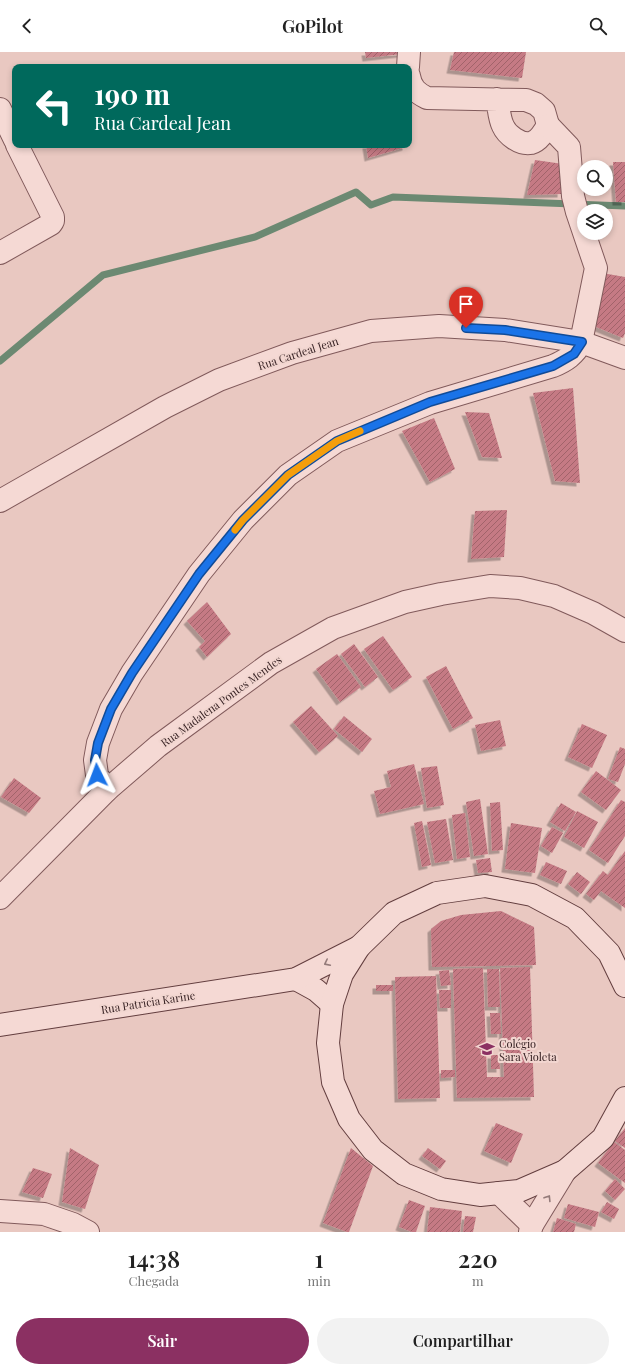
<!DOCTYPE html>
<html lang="pt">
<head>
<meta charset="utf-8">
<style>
	:root { --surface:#fff; --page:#f2f2f2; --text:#222; --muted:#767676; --accent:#8b3062 }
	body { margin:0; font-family:"Playfair Display",serif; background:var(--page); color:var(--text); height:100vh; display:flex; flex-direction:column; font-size:15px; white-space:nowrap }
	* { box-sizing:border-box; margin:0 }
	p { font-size:13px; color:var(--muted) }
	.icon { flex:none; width:22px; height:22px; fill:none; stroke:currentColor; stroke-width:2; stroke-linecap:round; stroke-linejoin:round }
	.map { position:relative; height:1180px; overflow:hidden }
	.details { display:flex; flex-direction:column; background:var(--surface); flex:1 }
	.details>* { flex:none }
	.hud { position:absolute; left:12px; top:12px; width:400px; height:84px; border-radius:8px; box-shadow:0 2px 6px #0003; background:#00695c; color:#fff; overflow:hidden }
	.tools { position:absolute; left:577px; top:108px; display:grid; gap:8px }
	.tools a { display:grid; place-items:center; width:36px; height:36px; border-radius:50%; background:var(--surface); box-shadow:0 2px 6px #0003; font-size:20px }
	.pin { position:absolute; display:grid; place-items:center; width:34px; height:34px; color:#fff; margin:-41px -17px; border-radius:50% 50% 50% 0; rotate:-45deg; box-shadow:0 0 4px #0007 }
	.pin .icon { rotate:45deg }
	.me { position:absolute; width:44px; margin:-22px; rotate:357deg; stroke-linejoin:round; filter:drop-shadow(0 0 3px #0008) }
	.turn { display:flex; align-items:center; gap:14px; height:84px; padding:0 16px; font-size:18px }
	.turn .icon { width:52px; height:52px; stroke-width:2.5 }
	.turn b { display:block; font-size:28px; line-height:34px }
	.eta { display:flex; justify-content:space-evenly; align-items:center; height:68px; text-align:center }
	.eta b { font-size:24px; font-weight:600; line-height:28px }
	.action { display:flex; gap:8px; margin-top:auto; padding:8px 16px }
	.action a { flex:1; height:46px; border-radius:24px; background:var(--accent); color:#fff; font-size:16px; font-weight:600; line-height:46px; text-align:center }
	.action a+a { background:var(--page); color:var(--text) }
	header { display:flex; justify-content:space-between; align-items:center; height:52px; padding:0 16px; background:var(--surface); font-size:18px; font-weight:600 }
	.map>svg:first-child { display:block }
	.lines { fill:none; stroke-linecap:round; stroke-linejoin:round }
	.stream { stroke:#6c8972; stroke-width:7 }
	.building { fill:url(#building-hatch); filter:url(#shadow) }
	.street-casing { stroke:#815a5b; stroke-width:24 }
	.secondary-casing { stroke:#633e3f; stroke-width:24 }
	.street { stroke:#f5d9d4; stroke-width:22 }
	.secondary { stroke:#f5d9d4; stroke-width:22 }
	.oneway { stroke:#947b7a }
	.route-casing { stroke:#114b97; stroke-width:10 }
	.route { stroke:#1a73e8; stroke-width:7 }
	.slow { stroke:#f59e0b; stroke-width:7 }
	.labels { text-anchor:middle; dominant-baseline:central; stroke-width:4; stroke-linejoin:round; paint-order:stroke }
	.street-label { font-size:11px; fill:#321d1f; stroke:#f2d6d0 }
	.poi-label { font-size:11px; fill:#321d1f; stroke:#f2d6d0; text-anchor:start }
</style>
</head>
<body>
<header><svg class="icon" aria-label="back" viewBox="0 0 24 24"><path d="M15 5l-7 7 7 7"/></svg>GoPilot<svg class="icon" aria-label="search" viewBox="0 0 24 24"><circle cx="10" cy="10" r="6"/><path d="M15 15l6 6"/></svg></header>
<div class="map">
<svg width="625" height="1180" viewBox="0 0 625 1180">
	<defs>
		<pattern id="building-hatch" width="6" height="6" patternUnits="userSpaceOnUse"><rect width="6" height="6" fill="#c57a84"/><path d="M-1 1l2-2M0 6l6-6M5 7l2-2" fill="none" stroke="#a1636b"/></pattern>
		<filter id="shadow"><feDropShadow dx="-3.5" dy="3.5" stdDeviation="0" flood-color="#0004"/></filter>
	</defs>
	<rect width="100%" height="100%" fill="#e9c8c1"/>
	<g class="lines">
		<path class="stream" d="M 0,309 L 103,223 L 255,185 L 356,140 L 371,153 L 393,145 L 625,154"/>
	</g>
	<g class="building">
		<path d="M 365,0 L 401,0 L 402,2 L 366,6 Z"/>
		<path d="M 454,0 L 526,0 L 522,26 L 450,18 Z"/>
		<path d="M 366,93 L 406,93 L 406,95 L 368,106 Z"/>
		<path d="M 535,108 L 563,112 L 561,142 L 527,143 Z"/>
		<path d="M 613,110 L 625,110 L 625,150 L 616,150 Z"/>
		<path d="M 602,221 L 625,225 L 625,281 L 623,286 L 596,275 Z"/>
		<path d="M 573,336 L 580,431 L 555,429 L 533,341 Z"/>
		<path d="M 465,360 L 489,361 L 502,406 L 482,405 Z"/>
		<path d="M 434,366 L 455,417 L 430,430 L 402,379 Z"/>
		<path d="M 507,458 L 504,505 L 471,507 L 475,459 Z"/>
		<path d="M 207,550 L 231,582 L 207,605 L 199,595 L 205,589 L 187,569 Z"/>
		<path d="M 383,584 L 412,625 L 393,638 L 364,597 Z"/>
		<path d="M 354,592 L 378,625 L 365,635 L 341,602 Z"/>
		<path d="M 337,602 L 361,635 L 340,650 L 316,617 Z"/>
		<path d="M 446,614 L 473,666 L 453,677 L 426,625 Z"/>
		<path d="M 311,654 L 338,684 L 319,700 L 293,670 Z"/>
		<path d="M 344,664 L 372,687 L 362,700 L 334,677 Z"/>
		<path d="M 500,668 L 506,694 L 481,699 L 475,673 Z"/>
		<path d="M 582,672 L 607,683 L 592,716 L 568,705 Z"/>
		<path d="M 620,695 L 625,697 L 625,712 L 618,730 L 608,727 Z"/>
		<path d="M 414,712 L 424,752 L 380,762 L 374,739 L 391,735 L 387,719 Z"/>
		<path d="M 437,714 L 444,753 L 427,756 L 421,716 Z"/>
		<path d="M 596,719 L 621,738 L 606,758 L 581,740 Z"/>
		<path d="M 14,726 L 41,746 L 29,761 L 1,745 Z"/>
		<path d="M 480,747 L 488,802 L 474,804 L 466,750 Z"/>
		<path d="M 621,748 L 625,750 L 625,784 L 608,811 L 589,798 Z"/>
		<path d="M 500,750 L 503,798 L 492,799 L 490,751 Z"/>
		<path d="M 561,751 L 576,760 L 565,779 L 550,770 Z"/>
		<path d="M 577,759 L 598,770 L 584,796 L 564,785 Z"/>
		<path d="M 465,761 L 470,805 L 457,807 L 452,763 Z"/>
		<path d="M 446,767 L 453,808 L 435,811 L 427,770 Z"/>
		<path d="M 422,769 L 431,813 L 422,815 L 414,771 Z"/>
		<path d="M 511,771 L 542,776 L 535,821 L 505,817 Z"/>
		<path d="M 552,775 L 563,781 L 552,801 L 541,794 Z"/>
		<path d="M 625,799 L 625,856 L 601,839 L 594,848 L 586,842 L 603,819 L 608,823 Z"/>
		<path d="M 490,806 L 492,820 L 478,821 L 476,808 Z"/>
		<path d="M 546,810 L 567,819 L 561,832 L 540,823 Z"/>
		<path d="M 577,820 L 590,830 L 581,842 L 568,832 Z"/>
		<path d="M 501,859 L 534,875 L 536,913 L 432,915 L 431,877 L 441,869 L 461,863 Z"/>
		<path d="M 530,915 L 534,1045 L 457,1046 L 453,917 L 483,916 L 487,1025 L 504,1025 L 500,916 Z"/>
		<path d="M 487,917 L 499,917 L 500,955 L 488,955 Z"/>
		<path d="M 449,918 L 451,933 L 441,934 L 439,919 Z"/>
		<path d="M 436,924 L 440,1046 L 398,1047 L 395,925 Z"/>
		<rect x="376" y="933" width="17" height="6"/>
		<path d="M 439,938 L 451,938 L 451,956 L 440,956 Z"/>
		<path d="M 490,961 L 500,961 L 501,982 L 491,982 Z"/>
		<path d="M 491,1003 L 499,1003 L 500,1017 L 491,1017 Z"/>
		<path d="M 441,1018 L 455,1018 L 455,1025 L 441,1026 Z"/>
		<path d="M 496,1071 L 523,1082 L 511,1111 L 484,1099 Z"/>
		<path d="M 625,1076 L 625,1096 L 615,1089 Z"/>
		<path d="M 614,1090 L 625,1098 L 625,1131 L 598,1111 Z"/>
		<path d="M 70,1096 L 99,1113 L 85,1157 L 62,1150 Z"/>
		<path d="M 351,1096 L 373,1114 L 349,1180 L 347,1180 L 323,1171 Z"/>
		<path d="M 428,1096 L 446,1109 L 440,1117 L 422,1104 Z"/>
		<path d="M 33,1116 L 52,1122 L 43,1146 L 22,1140 Z"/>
		<path d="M 615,1127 L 625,1137 L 615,1148 L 605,1139 Z"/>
		<path d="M 409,1148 L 425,1154 L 416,1180 L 412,1180 L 399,1175 Z"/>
		<path d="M 607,1150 L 619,1157 L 614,1167 L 601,1160 Z"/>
		<path d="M 568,1152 L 599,1160 L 595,1175 L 564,1166 Z"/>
		<path d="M 430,1155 L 462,1159 L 460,1180 L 427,1180 Z"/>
		<path d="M 465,1164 L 476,1165 L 473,1180 L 463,1180 Z"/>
		<path d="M 557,1166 L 576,1172 L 574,1180 L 553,1180 Z"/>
	</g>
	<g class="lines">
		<g class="street-casing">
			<g id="street">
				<path d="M 408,15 L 409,0"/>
				<path d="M 409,24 C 411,36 417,41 427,46 L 526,48 L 536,52 L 544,59 L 548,73 C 544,80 539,89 531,91 C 520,93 507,83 503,74 C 499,66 499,56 497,47"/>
				<path d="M 0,57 L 15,88"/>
				<path d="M 0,201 L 51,172 L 53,169 L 53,165 L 17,93"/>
				<path d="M 0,449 L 165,355 L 219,328 L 292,301 L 371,279 L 439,274 L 505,278 L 581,290 L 625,306"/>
				<path d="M 107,738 L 97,723 L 95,708 L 98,691 L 111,657 L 132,621 L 199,522 L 243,468 L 288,423 L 337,389 L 430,351 L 553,314 C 565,309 575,303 581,290 L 596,216 L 577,160 L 573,144 L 569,95 L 548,73"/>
				<path d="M 0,846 L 107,738 L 158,694 L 271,611 L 333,576 L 405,550 L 441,542 L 490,534 L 520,536 L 554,544 L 593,561 L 625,579"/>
				<path d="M 499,1141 L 532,1173"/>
				<path d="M 0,1159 L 44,1162 L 73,1172 L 88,1180"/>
				<path d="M 530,1180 L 532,1173 L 565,1119"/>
			</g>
		</g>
		<g class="secondary-casing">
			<g id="secondary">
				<path d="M 296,927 L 316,938 L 332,952"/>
				<path d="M 625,934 L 609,901 L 575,866 L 532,843 L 485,834 L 437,841 L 394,861 L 359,895 L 342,922 L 332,952 L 328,991 L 333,1030 L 349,1067 L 373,1098 L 404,1122 L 441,1137 L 480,1143 L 519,1139 L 565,1119 L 603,1086 L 625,1046"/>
				<path d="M 0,973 L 296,927 L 359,895"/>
			</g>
		</g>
		<use href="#street" class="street"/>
		<use href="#secondary" class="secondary"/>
	</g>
	<defs><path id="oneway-chevron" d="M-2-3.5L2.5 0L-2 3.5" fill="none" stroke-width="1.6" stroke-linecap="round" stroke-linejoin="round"/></defs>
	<g class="oneway">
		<use href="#oneway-chevron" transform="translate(327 911) rotate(153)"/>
		<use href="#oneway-chevron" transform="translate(548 1146) rotate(-58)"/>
	</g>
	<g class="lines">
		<g class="route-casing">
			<path id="route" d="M 97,723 L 95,708 L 98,691 L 111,657 L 132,621 L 199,522 L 243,468 L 288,423 L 337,389 L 430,350 L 553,314 L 574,302 L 582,290 L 505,278 L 466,276"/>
		</g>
		<use href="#route" class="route"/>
		<path class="slow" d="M 235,478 L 243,468 L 288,423 L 337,389 L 360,379"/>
	</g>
	<defs>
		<g id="school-bare" transform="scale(1.2)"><path d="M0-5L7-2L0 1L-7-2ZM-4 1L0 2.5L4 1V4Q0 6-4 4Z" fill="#8b3062" stroke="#f2d6d0" stroke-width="2.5" paint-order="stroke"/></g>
	</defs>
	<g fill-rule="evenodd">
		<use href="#school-bare" x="487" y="997"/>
	</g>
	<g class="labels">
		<g class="street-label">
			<text transform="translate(298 301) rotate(-18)">Rua Cardeal Jean</text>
			<text transform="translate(221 649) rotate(-36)">Rua Madalena Pontes Mendes</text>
			<text transform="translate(148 950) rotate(-9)">Rua Patricia Karine</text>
		</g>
		<g class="poi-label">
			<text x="499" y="991">Colégio<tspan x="499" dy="13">Sara Violeta</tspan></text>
		</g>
	</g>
</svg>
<div class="tools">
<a><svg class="icon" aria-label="search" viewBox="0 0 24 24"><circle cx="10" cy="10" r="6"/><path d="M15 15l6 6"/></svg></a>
<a><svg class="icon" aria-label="layers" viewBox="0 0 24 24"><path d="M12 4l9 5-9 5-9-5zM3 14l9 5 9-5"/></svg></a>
</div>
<div class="pin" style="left:466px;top:276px;background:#d93025"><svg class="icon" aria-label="arrive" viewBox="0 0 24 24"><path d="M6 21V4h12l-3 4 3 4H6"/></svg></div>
<svg class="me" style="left:97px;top:723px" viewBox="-20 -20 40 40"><path d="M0-17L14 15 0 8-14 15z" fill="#1a73e8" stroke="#fff" stroke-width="4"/></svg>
<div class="hud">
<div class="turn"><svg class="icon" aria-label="left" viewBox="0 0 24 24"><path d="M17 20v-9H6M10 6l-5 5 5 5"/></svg><div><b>190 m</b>Rua Cardeal Jean</div></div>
</div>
</div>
<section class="details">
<div class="eta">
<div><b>14:38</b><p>Chegada</p></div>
<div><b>1</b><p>min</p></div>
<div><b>220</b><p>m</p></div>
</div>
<div class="action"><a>Sair</a><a>Compartilhar</a></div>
</section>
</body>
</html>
